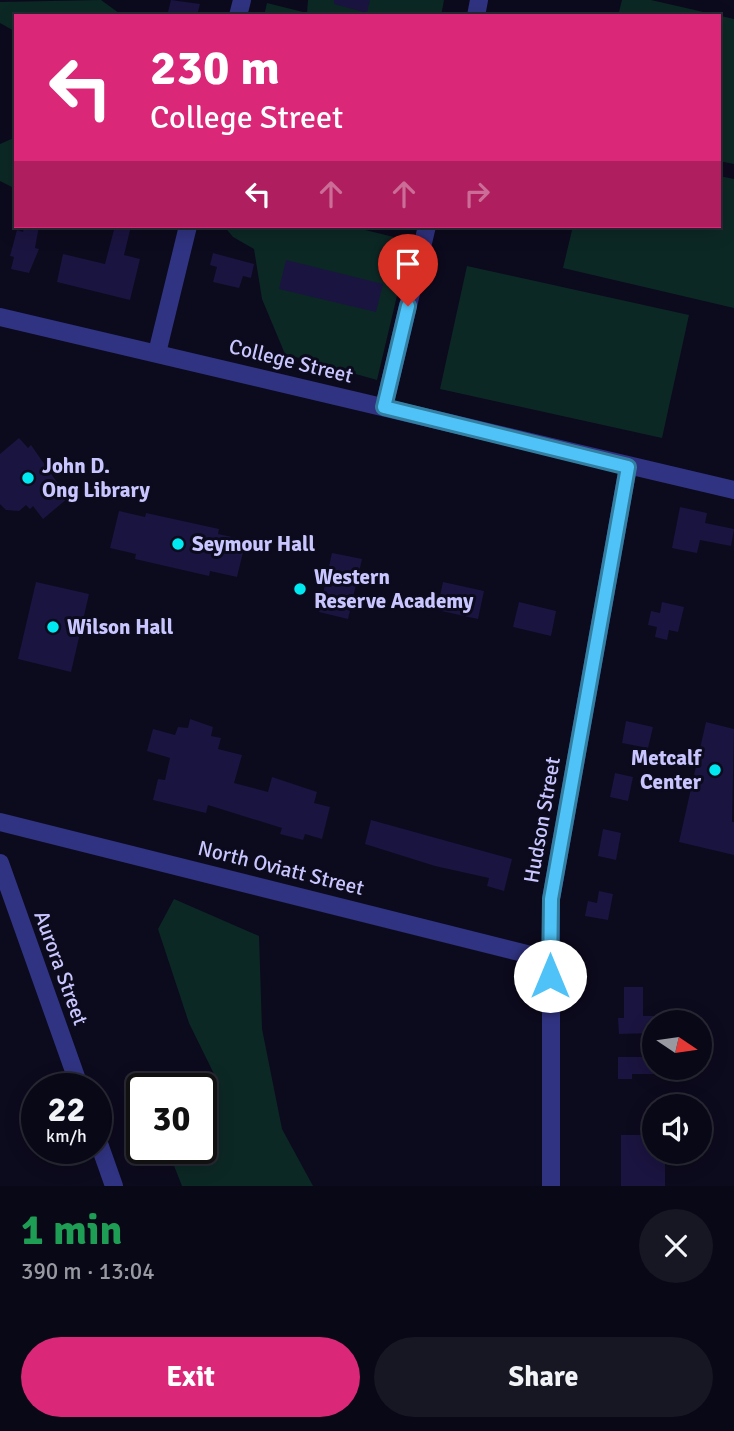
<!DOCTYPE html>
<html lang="en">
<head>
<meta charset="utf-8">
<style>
	:root { --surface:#090816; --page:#171623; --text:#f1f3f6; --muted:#999aa1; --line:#292935; --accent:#db2777 }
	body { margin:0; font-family:Signika,sans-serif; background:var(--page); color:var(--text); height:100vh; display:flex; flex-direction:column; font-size:26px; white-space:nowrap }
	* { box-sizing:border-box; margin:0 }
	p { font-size:23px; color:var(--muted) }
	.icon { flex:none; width:38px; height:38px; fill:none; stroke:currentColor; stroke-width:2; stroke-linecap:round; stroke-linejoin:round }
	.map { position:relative; height:1186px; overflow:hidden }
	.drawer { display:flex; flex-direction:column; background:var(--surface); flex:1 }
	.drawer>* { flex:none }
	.top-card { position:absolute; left:14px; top:14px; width:707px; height:214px; border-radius:0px; box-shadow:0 4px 18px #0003,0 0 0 2px var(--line); background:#db2777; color:#fff; overflow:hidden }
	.needle { width:46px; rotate:103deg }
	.buttons { position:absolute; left:642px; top:1010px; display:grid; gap:14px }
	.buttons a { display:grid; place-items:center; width:70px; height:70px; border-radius:50%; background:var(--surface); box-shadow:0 4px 18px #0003,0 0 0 2px var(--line); font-size:35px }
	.speed { position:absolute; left:21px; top:1073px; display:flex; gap:14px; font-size:35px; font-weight:700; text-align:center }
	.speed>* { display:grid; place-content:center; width:91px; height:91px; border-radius:50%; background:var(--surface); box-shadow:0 4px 18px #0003,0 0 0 2px var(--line); line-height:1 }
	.speed small { font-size:18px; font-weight:400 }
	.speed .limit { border:4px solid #111; border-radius:10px; background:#fff; color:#111 }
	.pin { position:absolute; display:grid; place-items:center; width:60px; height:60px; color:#fff; margin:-72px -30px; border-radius:50% 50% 50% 0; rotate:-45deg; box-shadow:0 0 7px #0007 }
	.pin .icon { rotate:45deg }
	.me { position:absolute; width:77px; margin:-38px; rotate:0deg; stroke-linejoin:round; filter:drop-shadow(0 0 5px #0008) }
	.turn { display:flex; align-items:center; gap:24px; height:147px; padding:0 21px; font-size:32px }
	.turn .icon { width:91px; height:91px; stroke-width:2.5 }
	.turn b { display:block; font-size:49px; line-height:60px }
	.lanes { display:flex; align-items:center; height:66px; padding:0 21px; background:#0003; justify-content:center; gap:35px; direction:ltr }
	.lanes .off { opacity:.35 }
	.round { display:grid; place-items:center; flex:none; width:74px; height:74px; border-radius:37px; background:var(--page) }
	.headline { display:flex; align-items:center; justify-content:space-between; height:119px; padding:0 21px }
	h1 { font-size:42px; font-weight:700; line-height:52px; color:#1e9e55 }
	.button { display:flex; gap:14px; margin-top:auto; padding:14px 21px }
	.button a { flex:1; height:80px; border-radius:42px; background:var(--accent); color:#fff; font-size:28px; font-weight:700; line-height:80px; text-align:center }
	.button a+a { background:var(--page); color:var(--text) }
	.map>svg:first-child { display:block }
	.green { fill:#0c2825 }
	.building { fill:#1a1440 }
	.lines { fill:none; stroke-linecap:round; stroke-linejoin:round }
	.minor { stroke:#303381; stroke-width:18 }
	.tertiary { stroke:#303381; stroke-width:18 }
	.route-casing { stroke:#337fa1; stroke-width:18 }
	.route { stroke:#4fc3f7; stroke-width:12 }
	.poi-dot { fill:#00e9f1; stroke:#0c0a1d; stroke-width:2.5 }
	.labels { text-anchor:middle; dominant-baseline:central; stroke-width:6; stroke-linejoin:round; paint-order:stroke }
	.street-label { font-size:21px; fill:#c9c6ff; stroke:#0c0a1d }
	.poi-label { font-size:21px; font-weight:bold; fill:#c9c6ff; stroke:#0c0a1d; text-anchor:start }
</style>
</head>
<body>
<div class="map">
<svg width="734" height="1186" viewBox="0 0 734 1186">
	<rect width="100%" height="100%" fill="#0c0a1d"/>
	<g class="green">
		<path d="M 101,0 L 123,16 L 16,16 L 16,32 L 0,23 L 0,2 Z"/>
		<path d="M 308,0 L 444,0 L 441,16 L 264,16 L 267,3 L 307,13 Z"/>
		<path d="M 622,0 L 651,0 L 734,19 L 734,164 L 719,161 L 719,16 L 618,16 Z"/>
		<path d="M 16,137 L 16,189 L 0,181 L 0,144 Z"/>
		<path d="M 719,176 L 734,179 L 734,308 L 563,268 L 573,226 L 719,226 Z"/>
		<path d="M 224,226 L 349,226 L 410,241 L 377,380 L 285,354 L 262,299 L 254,249 L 233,237 Z"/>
		<path d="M 467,266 L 689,315 L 662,438 L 440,389 Z"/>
		<path d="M 174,899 L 259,936 L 262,1029 L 282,1129 L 313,1186 L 182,1186 L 167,1148 L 201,1148 L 201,1088 L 194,1088 L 215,1076 L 189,1023 L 158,929 Z"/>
	</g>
	<g class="building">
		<path d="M 171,0 L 200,4 L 197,16 L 167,16 Z"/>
		<path d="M 334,0 L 370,0 L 367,13 L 334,4 Z"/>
		<path d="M 24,226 L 39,226 L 35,248 L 39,249 L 29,273 L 11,269 L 14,257 L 10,256 L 17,230 L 23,232 Z"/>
		<path d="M 115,226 L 131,226 L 124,255 L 140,259 L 130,300 L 57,282 L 63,254 L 105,264 Z"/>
		<path d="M 213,253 L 254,264 L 251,278 L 243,276 L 239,288 L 213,282 L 217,267 L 210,265 Z"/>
		<path d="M 286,260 L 383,284 L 376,312 L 279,289 Z"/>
		<path d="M 19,438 L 28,448 L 31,445 L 68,498 L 43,519 L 33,506 L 30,509 L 26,505 L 19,511 L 6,510 L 0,504 L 0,454 Z"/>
		<path d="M 680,507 L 707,513 L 705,523 L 734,529 L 731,546 L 700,540 L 697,553 L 672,548 Z"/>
		<path d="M 119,511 L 145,517 L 146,513 L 219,529 L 218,534 L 246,540 L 237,577 L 210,571 L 209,576 L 135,559 L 136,554 L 110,548 Z"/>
		<path d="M 332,553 L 362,559 L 348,619 L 319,612 Z"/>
		<path d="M 36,582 L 89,594 L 71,672 L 18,659 Z"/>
		<path d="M 443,582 L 484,591 L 478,619 L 437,610 Z"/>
		<path d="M 519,602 L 556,611 L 551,636 L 513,627 Z"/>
		<path d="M 662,602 L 684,607 L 678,632 L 669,630 L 667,640 L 655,637 L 657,627 L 648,625 L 651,611 L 660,613 Z"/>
		<path d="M 190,719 L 213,727 L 211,736 L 221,738 L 218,749 L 242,755 L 234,783 L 268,792 L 272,777 L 317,792 L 314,803 L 330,807 L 322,839 L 305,834 L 303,840 L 280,834 L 282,828 L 208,805 L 206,813 L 153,800 L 158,779 L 165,780 L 170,758 L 147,751 L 153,729 L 175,735 L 178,727 L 188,728 Z"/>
		<path d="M 626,721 L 653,727 L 648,748 L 622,743 Z"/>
		<path d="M 706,722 L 734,729 L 732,822 L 734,822 L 734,855 L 679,842 Z"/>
		<path d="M 615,773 L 633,777 L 628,801 L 610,797 Z"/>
		<path d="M 371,820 L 512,859 L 504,891 L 487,886 L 489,878 L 435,866 L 365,844 Z"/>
		<path d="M 603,829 L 621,833 L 616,860 L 598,856 Z"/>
		<path d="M 599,891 L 613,894 L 608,920 L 585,916 L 588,901 L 597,903 Z"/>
		<path d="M 624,987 L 643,987 L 643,1016 L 654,1016 L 654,1033 L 619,1034 L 618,1018 L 624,1018 Z"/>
		<path d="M 618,1057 L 654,1057 L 654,1074 L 632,1074 L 632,1079 L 618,1079 Z"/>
		<path d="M 621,1135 L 653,1135 L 653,1155 L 665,1155 L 665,1186 L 621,1186 Z"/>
	</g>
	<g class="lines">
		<g class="minor">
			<path d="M 238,16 L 242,0"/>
			<path d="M 476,16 L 479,0"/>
			<path d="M 0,317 L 734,490"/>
			<path d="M 157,353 L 188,226"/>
			<path d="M 384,407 L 427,226"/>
			<path d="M 0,822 L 551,960"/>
			<path d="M 551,1186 L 551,899 L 628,467"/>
		</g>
		<g class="tertiary">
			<path d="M 0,863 L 80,1088"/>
			<path d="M 96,1135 L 114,1186"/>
		</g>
	</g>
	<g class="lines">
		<g class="route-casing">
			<path id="route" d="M 408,306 L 384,407 L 628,467 L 551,899 L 550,976"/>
		</g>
		<use href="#route" class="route"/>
	</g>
	<g class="poi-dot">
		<circle cx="28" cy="478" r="7"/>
		<circle cx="178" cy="544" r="7"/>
		<circle cx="300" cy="589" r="7"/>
		<circle cx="53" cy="627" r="7"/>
		<circle cx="715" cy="770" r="7"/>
	</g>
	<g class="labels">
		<g class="street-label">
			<text transform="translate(291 361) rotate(14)">College Street</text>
			<text transform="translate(542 820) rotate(-80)">Hudson Street</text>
			<text transform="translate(281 868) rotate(14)">North Oviatt Street</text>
			<text transform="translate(61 968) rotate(70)">Aurora Street</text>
		</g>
		<g class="poi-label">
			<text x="42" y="466">John D.<tspan x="42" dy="24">Ong Library</tspan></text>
			<text x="192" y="544">Seymour Hall</text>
			<text x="314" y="577">Western<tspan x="314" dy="24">Reserve Academy</tspan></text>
			<text x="67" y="627">Wilson Hall</text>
			<text x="701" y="758" text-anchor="end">Metcalf<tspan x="701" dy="24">Center</tspan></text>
		</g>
	</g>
</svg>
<div class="buttons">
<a><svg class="needle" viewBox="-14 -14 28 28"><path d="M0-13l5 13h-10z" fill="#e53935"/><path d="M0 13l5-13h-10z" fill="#999aa1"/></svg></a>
<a><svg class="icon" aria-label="sound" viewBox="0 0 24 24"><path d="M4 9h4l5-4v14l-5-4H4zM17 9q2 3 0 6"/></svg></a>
</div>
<div class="speed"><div>22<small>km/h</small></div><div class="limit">30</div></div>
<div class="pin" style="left:408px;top:306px;background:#d93025"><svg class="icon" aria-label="arrive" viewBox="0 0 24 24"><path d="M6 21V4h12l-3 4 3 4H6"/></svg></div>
<svg class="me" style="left:550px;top:976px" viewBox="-20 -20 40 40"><circle r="19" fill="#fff"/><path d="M0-13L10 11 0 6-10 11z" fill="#4fc3f7"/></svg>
<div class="top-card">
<div class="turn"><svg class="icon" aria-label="left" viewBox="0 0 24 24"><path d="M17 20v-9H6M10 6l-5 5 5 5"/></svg><div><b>230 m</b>College Street</div></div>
<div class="lanes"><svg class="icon" aria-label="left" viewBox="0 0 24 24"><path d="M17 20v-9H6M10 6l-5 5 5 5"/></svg><svg class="icon off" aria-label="ahead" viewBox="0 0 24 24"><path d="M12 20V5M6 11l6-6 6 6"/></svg><svg class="icon off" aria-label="ahead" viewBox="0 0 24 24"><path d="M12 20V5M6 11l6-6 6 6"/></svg><svg class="icon off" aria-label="right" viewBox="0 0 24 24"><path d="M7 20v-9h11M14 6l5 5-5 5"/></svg></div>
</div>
</div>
<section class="drawer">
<div class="headline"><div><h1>1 min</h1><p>390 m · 13:04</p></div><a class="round"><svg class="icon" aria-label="close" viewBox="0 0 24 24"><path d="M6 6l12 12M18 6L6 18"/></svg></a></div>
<div class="button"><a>Exit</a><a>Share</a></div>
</section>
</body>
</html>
